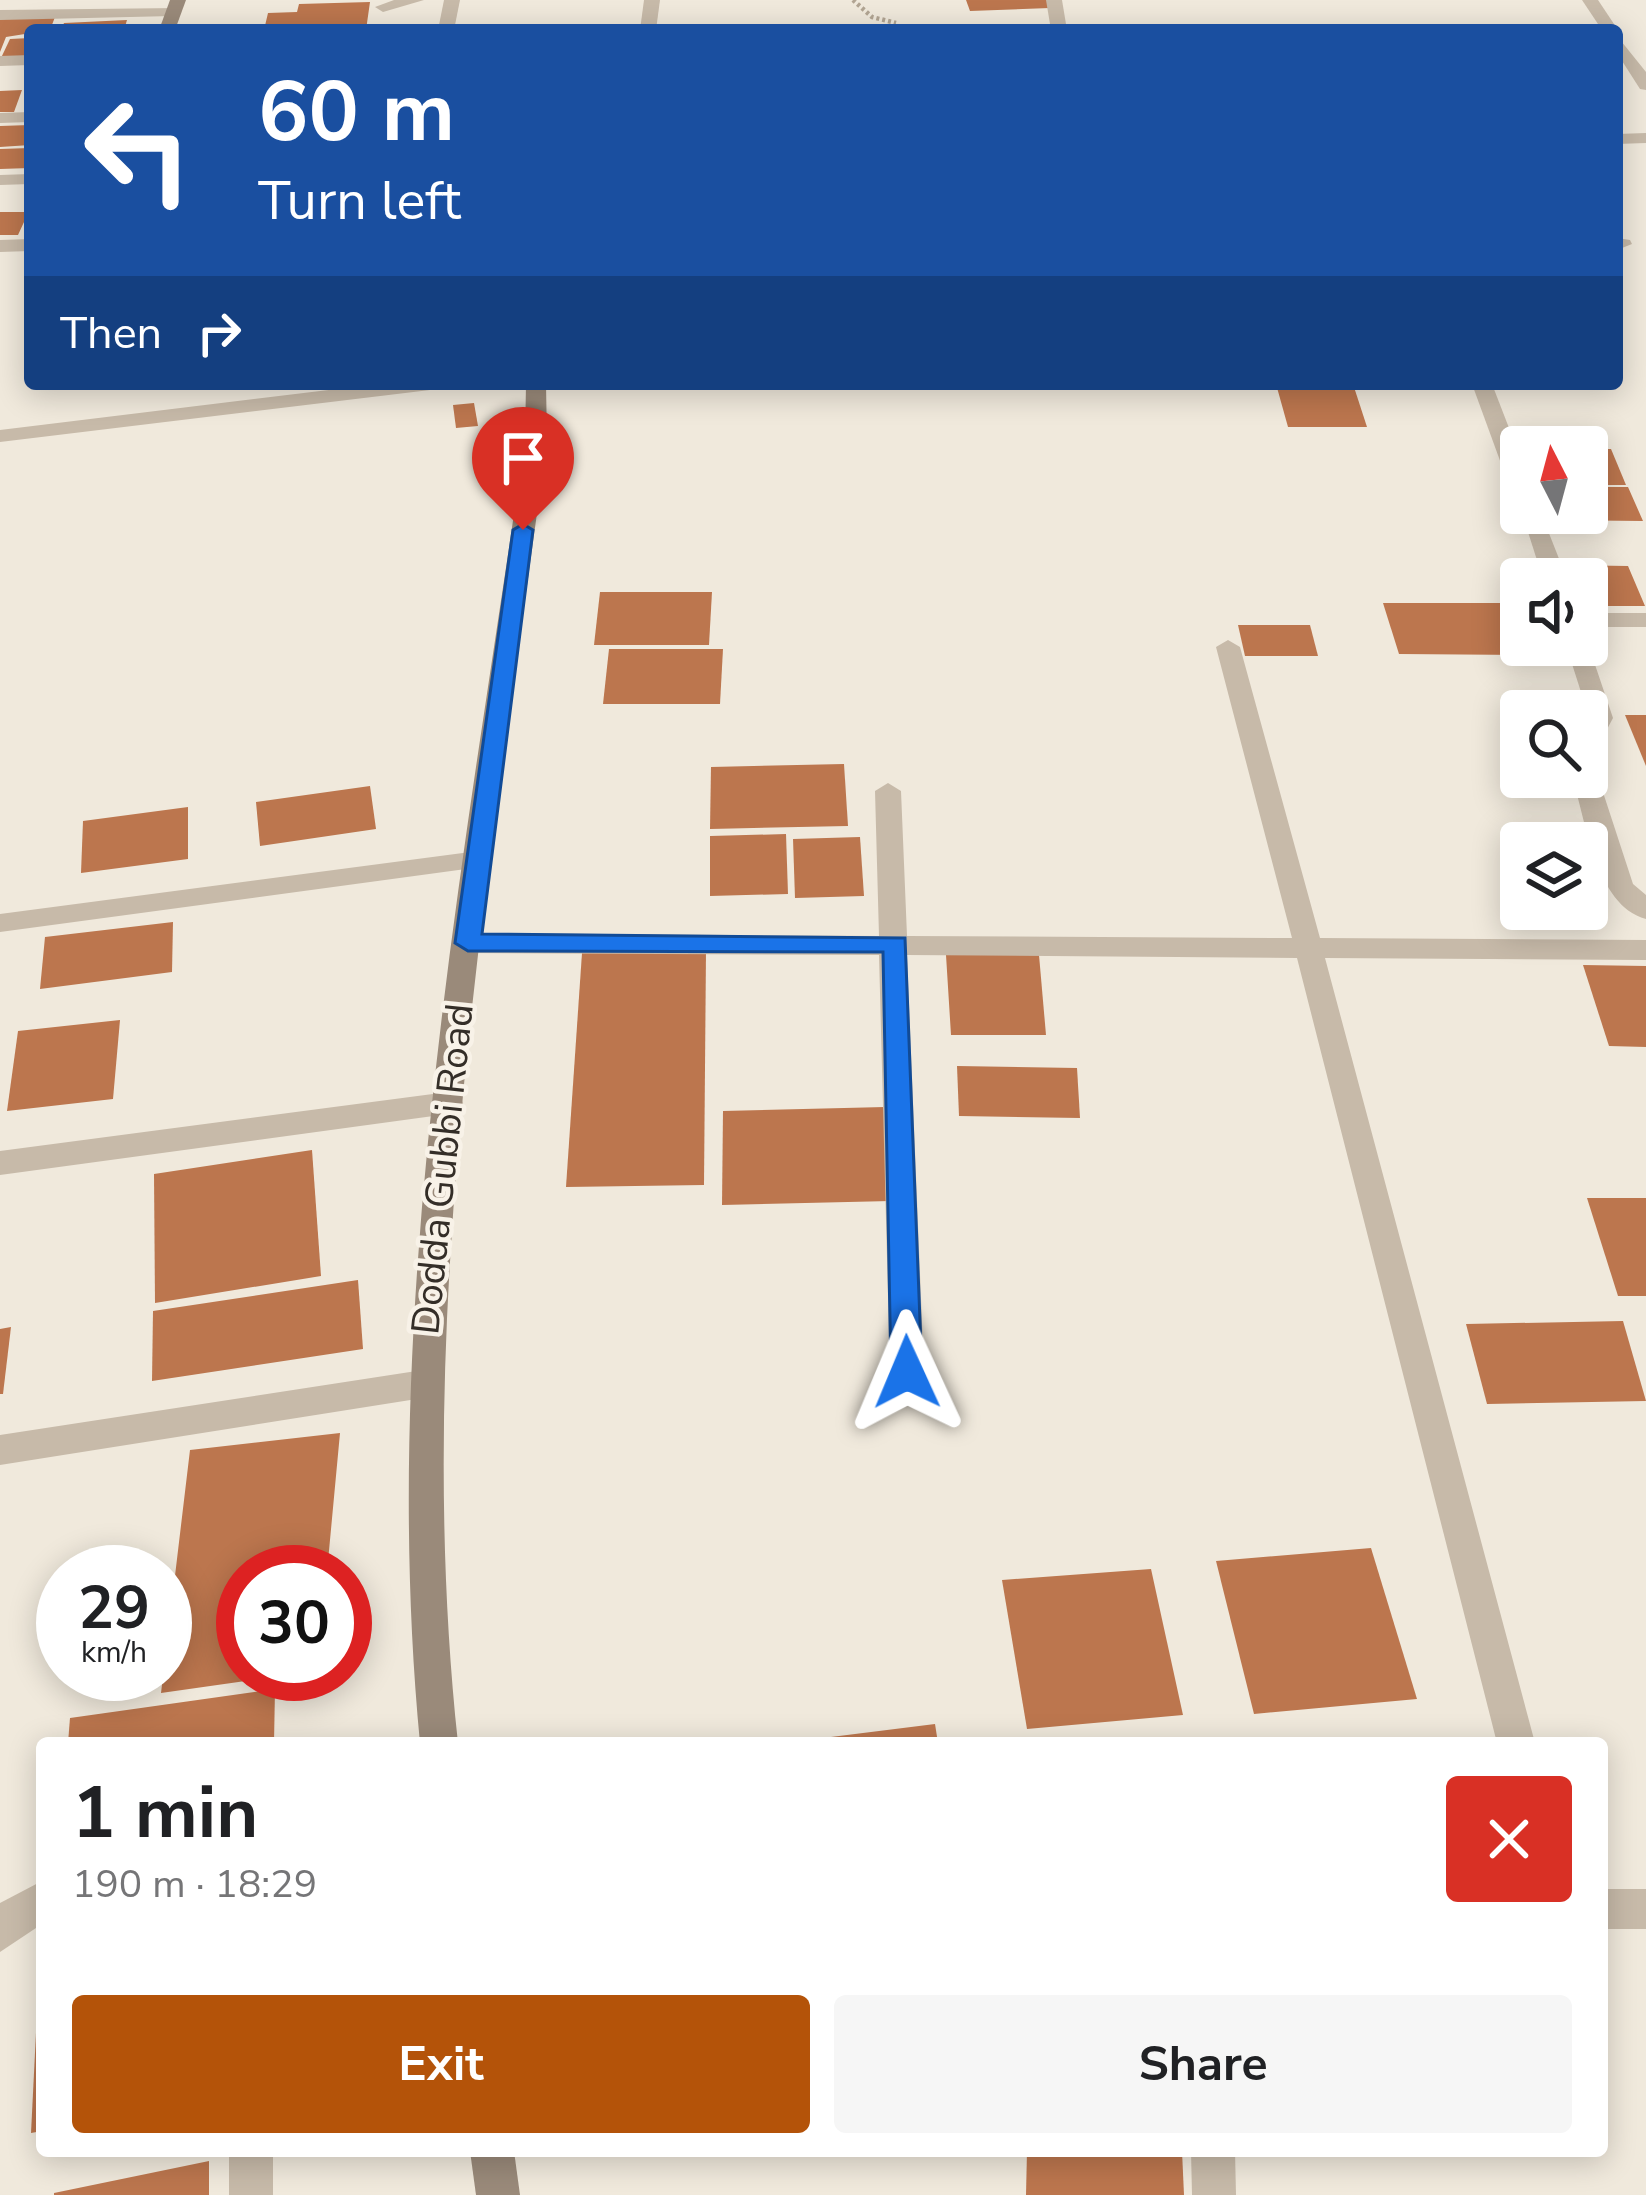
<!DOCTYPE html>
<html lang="en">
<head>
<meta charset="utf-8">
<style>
	:root { --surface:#fff; --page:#f6f6f6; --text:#202124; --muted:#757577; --accent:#b45309 }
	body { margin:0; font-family:"Nunito Sans",sans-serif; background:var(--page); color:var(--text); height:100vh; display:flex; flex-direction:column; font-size:45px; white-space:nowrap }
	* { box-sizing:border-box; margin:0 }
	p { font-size:39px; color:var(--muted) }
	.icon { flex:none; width:66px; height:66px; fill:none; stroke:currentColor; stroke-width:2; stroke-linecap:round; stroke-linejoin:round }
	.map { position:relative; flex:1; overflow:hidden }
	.panel { position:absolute; left:36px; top:1737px; width:1572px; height:420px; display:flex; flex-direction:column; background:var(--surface); border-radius:12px; box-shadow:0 6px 30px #0003 }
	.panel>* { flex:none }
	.guide { position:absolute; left:24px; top:24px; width:1599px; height:366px; border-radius:12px; box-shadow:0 6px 30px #0003; background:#1a4fa0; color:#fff; overflow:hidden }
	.needle { width:78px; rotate:354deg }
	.fabs { position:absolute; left:1500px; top:426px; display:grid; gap:24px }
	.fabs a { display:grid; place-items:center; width:108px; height:108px; border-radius:12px; background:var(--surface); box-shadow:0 6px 30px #0003; font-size:60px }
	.speed { position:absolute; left:36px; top:1545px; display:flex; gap:24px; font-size:60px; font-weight:700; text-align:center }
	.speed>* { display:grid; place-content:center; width:156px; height:156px; border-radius:50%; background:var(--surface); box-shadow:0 6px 30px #0003; line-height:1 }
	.speed small { font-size:30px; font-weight:400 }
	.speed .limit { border:18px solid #d22; background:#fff; color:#111 }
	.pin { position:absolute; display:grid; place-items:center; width:102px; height:102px; color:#fff; margin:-123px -51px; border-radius:50% 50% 50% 0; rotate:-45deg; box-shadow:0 0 12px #0007 }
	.pin .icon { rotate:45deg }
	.me { position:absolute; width:132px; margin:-66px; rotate:359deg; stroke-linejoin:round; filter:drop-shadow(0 0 9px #0008) }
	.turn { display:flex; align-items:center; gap:42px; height:252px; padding:0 36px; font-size:54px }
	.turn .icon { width:156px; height:156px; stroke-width:2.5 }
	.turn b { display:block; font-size:84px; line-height:102px }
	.then { display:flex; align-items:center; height:114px; padding:0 36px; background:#0003; gap:24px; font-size:45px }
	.round { display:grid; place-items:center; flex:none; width:126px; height:126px; border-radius:12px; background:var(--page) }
	.headline { display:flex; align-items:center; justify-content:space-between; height:204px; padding:0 36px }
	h1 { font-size:72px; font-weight:700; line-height:90px }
	.action { display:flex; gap:24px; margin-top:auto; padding:24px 36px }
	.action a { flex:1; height:138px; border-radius:12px; background:var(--accent); color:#fff; font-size:48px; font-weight:700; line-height:138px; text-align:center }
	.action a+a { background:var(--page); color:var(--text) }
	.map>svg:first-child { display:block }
	.building { fill:#bc764e }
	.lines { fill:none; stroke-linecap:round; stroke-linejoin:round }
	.path { stroke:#b2a593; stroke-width:4.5; stroke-dasharray:3 3; stroke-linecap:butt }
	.lane { fill:#c7baa9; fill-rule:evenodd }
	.street { fill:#c7baa9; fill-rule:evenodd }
	.secondary { fill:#9a8a7a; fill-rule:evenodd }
	.route { fill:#1a73e8; stroke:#114b97; stroke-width:3 }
	.labels { text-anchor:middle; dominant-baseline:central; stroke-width:9; stroke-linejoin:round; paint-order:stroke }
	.street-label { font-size:39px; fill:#342e28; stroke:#f8f2e8 }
</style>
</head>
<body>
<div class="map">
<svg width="1646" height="2195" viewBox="0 0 1646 2195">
	<rect width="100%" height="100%" fill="#f0e9dc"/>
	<g class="building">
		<path d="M 966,0 L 1047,0 L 1050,8 L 970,11 Z"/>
		<path d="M 370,2 L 366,30 L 264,30 L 268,13 L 297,12 L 299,4 Z"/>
		<path d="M 55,17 L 50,30 L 6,37 L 0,52 L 0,19 Z"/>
		<path d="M 127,20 L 124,30 L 61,30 L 64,23 Z"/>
		<path d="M 30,38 L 30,57 L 1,58 L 10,39 Z"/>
		<path d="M 22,90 L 14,112 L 0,112 L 0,91 Z"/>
		<path d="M 30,125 L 30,145 L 0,147 L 0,126 Z"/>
		<path d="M 30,148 L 30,168 L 0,169 L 0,149 Z"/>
		<path d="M 30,197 L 30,209 L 18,235 L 0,235 L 0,212 L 24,212 Z"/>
		<path d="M 1276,384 L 1353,384 L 1367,427 L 1288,427 Z"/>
		<path d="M 474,403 L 478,426 L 456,428 L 453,405 Z"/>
		<path d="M 1587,449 L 1611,449 L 1626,485 L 1587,485 Z"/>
		<path d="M 1587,487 L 1628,487 L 1643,521 L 1549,520 L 1546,513 L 1587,513 Z"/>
		<path d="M 1561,565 L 1628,566 L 1645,606 L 1587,606 L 1587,579 L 1567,579 Z"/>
		<path d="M 600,592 L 712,592 L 709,645 L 594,645 Z"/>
		<path d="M 1383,603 L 1507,603 L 1525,655 L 1399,654 Z"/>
		<path d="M 1238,625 L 1310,625 L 1318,656 L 1245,656 Z"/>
		<path d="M 609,649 L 723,649 L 720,704 L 603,704 Z"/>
		<path d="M 1625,715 L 1646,715 L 1646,766 Z"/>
		<path d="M 844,764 L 848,826 L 710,829 L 711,767 Z"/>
		<path d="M 370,786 L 376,829 L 260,846 L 256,802 Z"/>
		<path d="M 188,807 L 188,859 L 81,873 L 83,821 Z"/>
		<path d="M 786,834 L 788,894 L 710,896 L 710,836 Z"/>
		<path d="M 860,837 L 864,896 L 795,898 L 793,839 Z"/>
		<path d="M 173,922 L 172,972 L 40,989 L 45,937 Z"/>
		<path d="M 706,951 L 704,1185 L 566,1187 L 582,953 Z"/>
		<path d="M 946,955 L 1039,955 L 1046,1035 L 951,1035 Z"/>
		<path d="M 1583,965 L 1646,966 L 1646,1047 L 1609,1046 Z"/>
		<path d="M 120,1020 L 113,1099 L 7,1111 L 18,1031 Z"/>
		<path d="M 957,1066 L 1077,1068 L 1080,1118 L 959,1116 Z"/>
		<path d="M 885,1107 L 891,1201 L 722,1205 L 723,1111 Z"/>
		<path d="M 312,1150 L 321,1276 L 155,1303 L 154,1174 Z"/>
		<path d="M 1587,1198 L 1646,1198 L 1646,1296 L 1618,1296 Z"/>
		<path d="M 358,1280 L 363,1349 L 152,1381 L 153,1311 Z"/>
		<path d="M 1623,1321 L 1646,1401 L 1487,1404 L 1466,1324 Z"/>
		<path d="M 11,1327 L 3,1394 L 0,1394 L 0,1329 Z"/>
		<path d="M 340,1433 L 327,1572 L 243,1572 L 243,1674 L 273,1677 L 161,1693 L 190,1450 Z"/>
		<path d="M 1371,1548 L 1417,1699 L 1254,1714 L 1216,1561 Z"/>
		<path d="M 1151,1569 L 1183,1715 L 1027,1729 L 1002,1580 Z"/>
		<path d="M 275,1689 L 274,1743 L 68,1743 L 70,1718 Z"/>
		<path d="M 935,1724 L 938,1743 L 832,1743 L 831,1737 Z"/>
		<path d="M 38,1993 L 42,1993 L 42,2131 L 31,2133 Z"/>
		<path d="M 1027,2151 L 1182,2151 L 1184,2195 L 1026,2195 Z"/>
		<path d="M 209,2161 L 209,2195 L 54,2195 L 54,2193 Z"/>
	</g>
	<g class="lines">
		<path class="path" d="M 853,0 L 872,17 L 896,23"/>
		<g class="lane">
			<path d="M 424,0 L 383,12 L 375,7 L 394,0 Z"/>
			<path d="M 444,0 L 460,0 L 454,30 L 438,30 Z"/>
			<path d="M 644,0 L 660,0 L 656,30 L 640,30 Z"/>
			<path d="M 1582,0 L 1598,0 L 1618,30 L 1617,32 L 1602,30 Z"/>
			<path d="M 1617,36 L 1646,72 L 1646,90 L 1640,89 L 1617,53 Z"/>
			<path d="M 478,851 L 488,854 L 491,860 L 488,866 L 0,932 L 0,914 Z"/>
			<path d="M 42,1881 L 42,1924 L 0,1952 L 0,1903 Z"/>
			<rect x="229" y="2151" width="44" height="44"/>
		</g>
		<g class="street">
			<path d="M 1046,0 L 1062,0 L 1067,30 L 1051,30 Z"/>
			<path d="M 179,8 L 181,11 L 173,16 L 0,20 L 0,10 Z"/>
			<path d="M 30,55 L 30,65 L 0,66 L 0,56 Z"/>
			<path d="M 30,112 L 30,122 L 0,123 L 0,113 Z"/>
			<path d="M 1646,133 L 1646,143 L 1617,144 L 1617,134 Z"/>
			<path d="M 30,174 L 30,184 L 0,185 L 0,175 Z"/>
			<path d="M 1617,238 L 1630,240 L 1632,244 L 1617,250 Z"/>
			<path d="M 30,239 L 30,251 L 0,252 L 0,240 Z"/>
			<path d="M 378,384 L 440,384 L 430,390 L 0,442 L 0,430 Z"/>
			<path d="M 1472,384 L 1492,384 L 1521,459 L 1521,495 L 1510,488 Z"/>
			<path d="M 1521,510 L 1541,513 L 1567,579 L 1543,579 Z"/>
			<rect x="1587" y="613" width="59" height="14"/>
			<path d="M 1228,640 L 1240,647 L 1320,938 L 1646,940 L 1646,960 L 1325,958 L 1535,1743 L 1497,1743 L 1297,958 L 907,955 L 924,1372 L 919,1382 L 907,1386 L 895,1382 L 890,1372 L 879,955 L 468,953 L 454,943 L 468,933 L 879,936 L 875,791 L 888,783 L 901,791 L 907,936 L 1292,938 L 1216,647 Z"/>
			<path d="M 1587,641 L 1613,718 L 1596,750 L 1587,752 L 1587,711 L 1566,645 L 1587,645 Z"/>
			<path d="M 1587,769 L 1598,777 L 1633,884 L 1646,895 L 1646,919 C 1595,905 1586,820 1572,777 L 1587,777 Z"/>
			<path d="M 448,1092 L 459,1095 L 463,1103 L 459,1111 L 448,1114 L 0,1175 L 0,1151 Z"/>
			<path d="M 423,1370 L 435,1374 L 440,1384 L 435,1394 L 423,1398 L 0,1465 L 0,1435 Z"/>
			<rect x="1602" y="1889" width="44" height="40"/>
			<path d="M 1191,2151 L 1235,2151 L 1236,2195 L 1192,2195 Z"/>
		</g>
		<g class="secondary">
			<path d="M 170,0 L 186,0 L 175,30 L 159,30 Z"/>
			<path d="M 526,384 L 546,384 L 547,439 C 490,870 411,1308 458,1743 L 420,1743 C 378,1307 463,870 525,439 Z"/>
			<path d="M 470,2151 L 514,2151 L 520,2195 L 476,2195 Z"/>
		</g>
	</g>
	<path class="route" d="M 523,524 L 533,530 L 482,934 L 905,938 L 922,1372 L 917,1381 L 907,1385 L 896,1381 L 891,1372 L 883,952 L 468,951 L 455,943 L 513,530 Z"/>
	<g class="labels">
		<g class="street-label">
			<text transform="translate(443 1169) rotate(-84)">Dodda Gubbi Road</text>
		</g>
	</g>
</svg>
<div class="fabs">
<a><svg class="needle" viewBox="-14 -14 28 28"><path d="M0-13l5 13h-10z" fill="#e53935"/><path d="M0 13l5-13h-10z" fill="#757577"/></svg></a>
<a><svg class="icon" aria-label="sound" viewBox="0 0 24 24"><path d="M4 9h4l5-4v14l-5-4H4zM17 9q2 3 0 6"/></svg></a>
<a><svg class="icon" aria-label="search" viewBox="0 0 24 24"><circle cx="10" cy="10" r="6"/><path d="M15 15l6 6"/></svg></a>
<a><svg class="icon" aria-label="layers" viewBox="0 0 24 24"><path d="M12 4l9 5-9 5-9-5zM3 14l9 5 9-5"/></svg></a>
</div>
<div class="speed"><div>29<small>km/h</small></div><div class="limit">30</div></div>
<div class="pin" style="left:523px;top:530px;background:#d93025"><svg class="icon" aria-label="arrive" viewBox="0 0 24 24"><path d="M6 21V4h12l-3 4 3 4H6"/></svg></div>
<svg class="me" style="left:907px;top:1372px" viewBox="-20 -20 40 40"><path d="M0-17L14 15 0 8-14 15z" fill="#1a73e8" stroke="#fff" stroke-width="4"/></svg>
<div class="guide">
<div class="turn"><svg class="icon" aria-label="left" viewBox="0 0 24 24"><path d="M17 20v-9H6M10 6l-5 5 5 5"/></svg><div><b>60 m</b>Turn left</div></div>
<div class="then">Then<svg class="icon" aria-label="right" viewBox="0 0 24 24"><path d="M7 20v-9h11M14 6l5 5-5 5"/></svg></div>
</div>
<section class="panel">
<div class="headline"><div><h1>1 min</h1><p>190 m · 18:29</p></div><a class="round" style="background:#d93025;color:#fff"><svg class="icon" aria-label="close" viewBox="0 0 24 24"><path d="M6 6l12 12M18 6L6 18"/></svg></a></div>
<div class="action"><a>Exit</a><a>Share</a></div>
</section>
</div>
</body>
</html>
